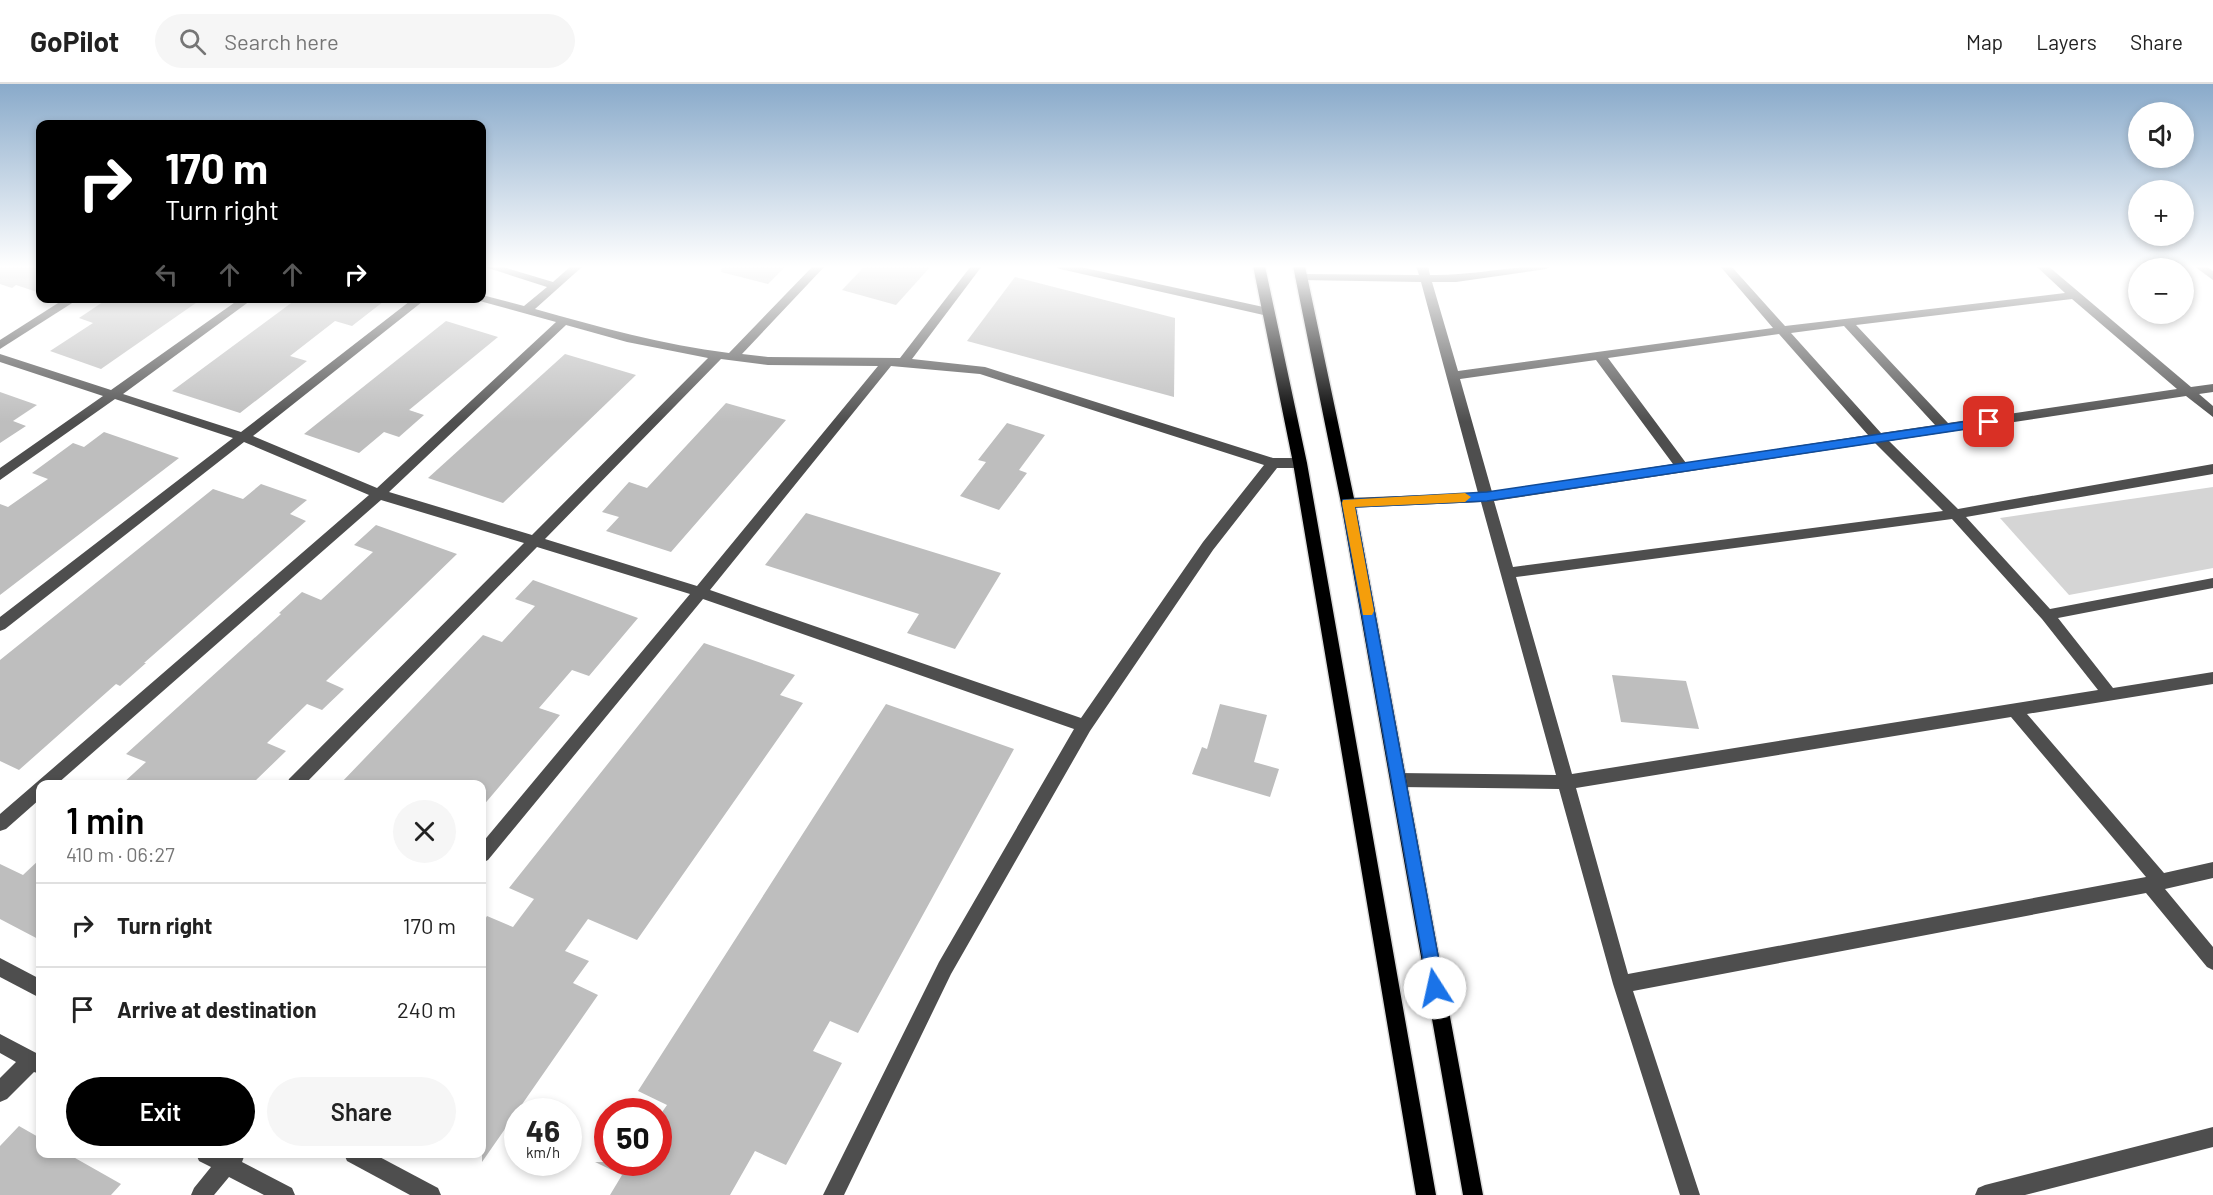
<!DOCTYPE html>
<html lang="en">
<head>
<meta charset="utf-8">
<style>
	:root { --surface:#fff; --page:#f6f6f6; --text:#222; --muted:#767676; --line:#e0e0e0; --accent:#000 }
	body { margin:0; font-family:Barlow,sans-serif; background:var(--page); color:var(--text); height:100vh; display:flex; flex-direction:column; font-size:22px; white-space:nowrap }
	* { box-sizing:border-box; margin:0 }
	p { font-size:20px; color:var(--muted) }
	.icon { flex:none; width:33px; height:33px; fill:none; stroke:currentColor; stroke-width:2; stroke-linecap:round; stroke-linejoin:round }
	.map { position:relative; flex:1; overflow:hidden }
	.sheet { position:absolute; left:36px; top:696px; width:450px; height:378px; display:flex; flex-direction:column; background:var(--surface); border-radius:12px; box-shadow:0 3px 9px #0003 }
	.sheet>* { flex:none }
	.guide { position:absolute; left:36px; top:36px; width:450px; height:183px; border-radius:12px; box-shadow:0 3px 9px #0003; background:#000; color:#fff; overflow:hidden }
	.controls { position:absolute; left:2128px; top:18px; display:grid; gap:12px }
	.controls a { display:grid; place-items:center; width:66px; height:66px; border-radius:50%; background:var(--surface); box-shadow:0 3px 9px #0003; font-size:30px }
	.speed { position:absolute; left:504px; top:1014px; display:flex; gap:12px; font-size:30px; font-weight:700; text-align:center }
	.speed>* { display:grid; place-content:center; width:78px; height:78px; border-radius:50%; background:var(--surface); box-shadow:0 3px 9px #0003; line-height:1 }
	.speed small { font-size:15px; font-weight:400 }
	.speed .limit { border:9px solid #d22; background:#fff; color:#111 }
	.pin { position:absolute; display:grid; place-items:center; width:51px; height:51px; color:#fff; margin:-26px; border-radius:12px; box-shadow:0 3px 9px #0006 }
	.me { position:absolute; width:66px; margin:-33px; rotate:350deg; stroke-linejoin:round; filter:drop-shadow(0 0 4px #0008) }
	.turn { display:flex; align-items:center; gap:21px; height:126px; padding:0 30px; font-size:27px }
	.turn .icon { width:78px; height:78px; stroke-width:2.5 }
	.turn b { display:block; font-size:42px; line-height:51px }
	.lanes { display:flex; align-items:center; height:57px; padding:0 30px; background:#0003; justify-content:center; gap:30px; direction:ltr }
	.lanes .off { opacity:.35 }
	.round { display:grid; place-items:center; flex:none; width:63px; height:63px; border-radius:32px; background:var(--page) }
	.overview { display:flex; align-items:center; justify-content:space-between; height:102px; padding:0 30px }
	h1 { font-size:36px; font-weight:600; line-height:45px; color:var(--accent) }
	.button { display:flex; gap:12px; margin-top:auto; padding:12px 30px }
	.button a { flex:1; height:69px; border-radius:36px; background:var(--accent); color:#fff; font-size:24px; font-weight:600; line-height:69px; text-align:center }
	.button a+a { background:var(--page); color:var(--text) }
	ul { padding:0; list-style:none }
	li { display:flex; align-items:center; gap:18px; height:84px; padding:0 30px; border-top:2px solid var(--line) }
	li div { flex:1 }
	li b { display:block; font-size:22px }
	li em { font-style:normal }
	header { display:flex; align-items:center; gap:36px; box-sizing:border-box; height:84px; padding:0 30px; background:var(--surface); border-bottom:2px solid var(--line) }
	header strong { font-size:28px }
	nav { display:flex; gap:33px; margin-inline-start:auto; font-size:21px }
	.search { width:420px; height:54px; background:var(--page); display:flex; align-items:center; gap:15px; box-sizing:border-box; padding:0 21px; border-radius:33px; color:var(--muted); font-size:22px }
	.map>svg:first-child { display:block }
	.green { fill:#d5d5d5 }
	.building { fill:#bebebe }
	.lines { fill:none; stroke-linecap:round; stroke-linejoin:round }
	.major-casing { stroke:#dbdbdb; stroke-width:3 }
	.minor { fill:#4e4e4e; fill-rule:evenodd }
	.major { fill:#000; fill-rule:evenodd }
	.route { fill:#1a73e8; stroke:#114b97; stroke-width:1.5 }
	.slow { fill:#f59e0b }
</style>
</head>
<body>
<header>
<strong>GoPilot</strong>
<div class="search"><svg class="icon" aria-label="search" viewBox="0 0 24 24"><circle cx="10" cy="10" r="6"/><path d="M15 15l6 6"/></svg>Search here</div>
<nav><a>Map</a><a>Layers</a><a>Share</a></nav>
</header>
<div class="map">
<svg width="2213" height="1111" viewBox="0 0 2213 1111">
	<rect width="100%" height="100%" fill="#fff"/>
	<path class="green" d="M 2213,403 L 2213,484 L 2069,511 L 2000,434 Z"/>
	<g class="building">
		<path d="M 0,182 L 40,182 L 40,209 L 16,201 L 12,204 L 0,200 Z"/>
		<path d="M 722,182 L 786,182 L 768,200 L 721,188 Z"/>
		<path d="M 865,182 L 931,182 L 896,221 L 842,206 Z"/>
		<path d="M 1015,193 L 1175,234 L 1174,313 L 967,257 Z"/>
		<path d="M 109,214 L 203,214 L 101,285 L 50,267 L 93,239 L 79,234 Z"/>
		<path d="M 298,214 L 388,214 L 352,242 L 335,237 L 290,272 L 307,277 L 240,329 L 172,307 Z"/>
		<path d="M 446,237 L 498,253 L 409,326 L 424,331 L 399,353 L 384,348 L 359,369 L 304,350 Z"/>
		<path d="M 565,270 L 636,291 L 503,419 L 428,394 Z"/>
		<path d="M 0,308 L 37,321 L 13,337 L 26,342 L 0,359 Z"/>
		<path d="M 726,319 L 786,336 L 671,468 L 606,447 L 619,433 L 602,428 L 629,398 L 647,404 Z"/>
		<path d="M 1007,339 L 1045,351 L 1019,386 L 1027,389 L 999,426 L 960,412 L 986,378 L 978,376 Z"/>
		<path d="M 104,348 L 179,374 L 0,511 L 0,420 L 8,423 L 48,395 L 32,389 L 73,359 L 84,363 Z"/>
		<path d="M 261,400 L 307,416 L 290,430 L 306,437 L 144,579 L 146,579 L 120,602 L 116,600 L 19,686 L 0,677 L 0,576 L 213,405 L 243,415 Z"/>
		<path d="M 806,429 L 1001,489 L 955,565 L 907,549 L 919,530 L 765,481 Z"/>
		<path d="M 376,441 L 457,470 L 326,597 L 344,605 L 322,626 L 307,620 L 267,659 L 286,667 L 252,700 L 122,700 L 146,678 L 126,670 L 281,530 L 279,529 L 302,508 L 321,516 L 373,468 L 354,461 Z"/>
		<path d="M 533,496 L 638,534 L 589,592 L 572,586 L 539,624 L 560,631 L 482,723 L 482,700 L 340,700 L 483,551 L 502,558 L 535,522 L 515,515 Z"/>
		<path d="M 704,559 L 795,591 L 780,611 L 803,619 L 637,856 L 588,835 L 565,867 L 589,877 L 573,899 L 598,911 L 482,1078 L 482,840 L 487,832 L 513,843 L 534,815 L 509,804 Z"/>
		<path d="M 1612,591 L 1686,597 L 1699,645 L 1621,638 Z"/>
		<path d="M 886,620 L 1014,665 L 858,949 L 830,937 L 813,967 L 842,979 L 786,1081 L 755,1067 L 730,1111 L 610,1111 L 622,1091 L 595,1078 L 658,1078 L 658,1034 L 667,1021 L 638,1007 Z"/>
		<path d="M 1220,620 L 1267,631 L 1254,678 L 1279,685 L 1270,713 L 1192,690 L 1202,663 L 1207,665 Z"/>
		<path d="M 40,775 L 40,856 L 0,835 L 0,780 L 23,791 Z"/>
		<path d="M 19,1042 L 40,1054 L 40,1070 L 68,1070 L 121,1100 L 111,1111 L 0,1111 L 0,1062 Z"/>
	</g>
	<g class="lines">
		<g class="major-casing">
			<g id="major">
				<path d="M 1253,182 L 1265,182 L 1307,379 L 1436,1111 L 1416,1111 L 1293,379 Z"/>
				<path d="M 1293,182 L 1305,182 L 1355,419 L 1483,1111 L 1463,1111 L 1341,419 Z"/>
			</g>
		</g>
		<g class="minor">
			<path d="M 482,182 L 500,182 L 553,198 L 571,182 L 583,182 L 535,225 C 599,243 663,261 729,269 L 813,182 L 825,182 L 742,270 L 768,273 L 900,274 L 971,182 L 982,182 L 912,275 L 985,283 L 1273,374 L 1300,374 L 1307,379 L 1300,384 L 1277,384 L 1213,466 L 1090,647 L 951,890 L 844,1111 L 823,1111 L 939,878 L 1074,645 L 703,515 L 488,776 L 482,779 L 482,759 L 690,510 L 537,463 L 305,700 L 287,700 L 289,695 L 524,459 L 381,416 L 57,700 L 40,700 L 40,715 L 6,745 L 0,747 L 0,730 L 369,411 L 244,358 L 5,545 L 0,547 L 0,533 L 233,354 L 115,315 L 0,396 L 0,384 L 103,312 L 0,278 L 0,270 L 111,306 L 241,214 L 254,214 L 123,310 L 241,348 L 414,214 L 427,214 L 253,352 L 377,404 L 556,238 L 476,216 L 475,214 L 482,214 L 482,211 L 524,222 L 547,203 ZM 566,241 L 627,258 L 708,274 L 532,451 L 389,408 ZM 721,275 L 768,281 L 878,282 L 697,502 L 545,455 ZM 891,282 L 980,290 L 1264,381 L 1203,458 L 1081,634 L 710,506 Z"/>
			<path d="M 1055,182 L 1076,182 L 1268,224 L 1274,228 L 1268,232 L 1060,185 Z"/>
			<path d="M 1416,182 L 1428,182 L 1430,191 C 1471,192 1511,182 1551,182 L 1546,185 L 1456,198 L 1432,198 L 1458,287 L 1773,244 L 1720,182 L 1731,182 L 1785,242 L 2065,209 L 2036,182 L 2048,182 L 2191,303 L 2213,300 L 2213,308 L 2199,310 L 2213,322 L 2213,333 L 2186,312 L 1889,357 L 1958,425 L 2213,380 L 2213,390 L 1966,433 L 2050,525 L 2213,494 L 2213,504 L 2058,534 L 2113,604 L 2213,588 L 2213,600 L 2027,630 L 2164,789 L 2213,778 L 2213,794 L 2165,805 L 2213,863 L 2213,886 L 2207,883 L 2146,809 L 1633,907 L 1700,1111 L 1680,1111 L 1613,900 L 1559,705 L 1398,703 L 1392,701 L 1390,696 L 1392,691 L 1398,689 L 1556,691 L 1481,418 L 1348,424 L 1341,419 L 1348,414 L 1478,409 L 1421,198 L 1301,196 L 1295,193 L 1301,190 L 1419,191 ZM 2072,215 L 2177,305 L 1948,339 L 1856,241 ZM 1844,242 L 1935,341 L 1881,349 L 1791,249 ZM 1779,250 L 1868,351 L 1686,379 L 1608,274 ZM 1596,276 L 1673,380 L 1492,408 L 1460,295 ZM 1875,359 L 1943,427 L 1513,483 L 1494,417 ZM 1952,435 L 2042,535 L 2098,606 L 1572,690 L 1516,493 ZM 2011,633 L 2146,793 L 1628,890 L 1576,704 Z"/>
			<path d="M 2194,182 L 2206,182 L 2213,187 L 2213,196 Z"/>
			<path d="M 66,214 L 80,214 L 0,265 L 0,256 Z"/>
			<path d="M 0,874 L 40,895 L 40,914 L 0,893 Z"/>
			<path d="M 0,950 L 40,971 L 40,990 L 34,988 L 7,1015 L 0,1018 L 0,994 L 16,978 L 0,969 Z"/>
			<path d="M 2213,1043 L 2213,1063 L 2025,1111 L 1975,1111 L 1978,1104 L 1985,1101 Z"/>
			<path d="M 196,1070 L 245,1070 L 242,1078 L 292,1104 L 295,1111 L 264,1111 L 229,1093 L 214,1111 L 191,1111 L 194,1104 L 211,1083 L 199,1077 Z"/>
			<path d="M 344,1070 L 374,1070 L 438,1104 L 441,1111 L 410,1111 L 347,1077 Z"/>
		</g>
		<use href="#major" class="major"/>
	</g>
	<linearGradient id="sky" x2="0" y2="1"><stop stop-color="#89aaca"/><stop offset="0.54" stop-color="#fff"/><stop offset="1" stop-color="#fff" stop-opacity="0"/></linearGradient>
	<rect width="2213" height="338" fill="url(#sky)"/>
	<path class="route" d="M 1989,334 L 1993,335 L 1993,341 L 1487,417 L 1355,423 L 1444,904 L 1441,909 L 1435,912 L 1429,909 L 1342,419 L 1343,416 L 1487,408 Z"/>
	<path class="slow" d="M 1465,409 L 1471,413 L 1465,418 L 1355,423 L 1374,527 L 1372,531 L 1363,531 L 1342,419 L 1343,416 Z"/>
</svg>
<div class="controls">
<a><svg class="icon" aria-label="sound" viewBox="0 0 24 24"><path d="M4 9h4l5-4v14l-5-4H4zM17 9q2 3 0 6"/></svg></a>
<a>+</a>
<a>−</a>
</div>
<div class="speed"><div>46<small>km/h</small></div><div class="limit">50</div></div>
<div class="pin" style="left:1989px;top:338px;background:#d93025"><svg class="icon" aria-label="arrive" viewBox="0 0 24 24"><path d="M6 21V4h12l-3 4 3 4H6"/></svg></div>
<svg class="me" style="left:1435px;top:904px" viewBox="-20 -20 40 40"><circle r="19" fill="#fff"/><path d="M0-13L10 11 0 6-10 11z" fill="#1a73e8"/></svg>
<div class="guide">
<div class="turn"><svg class="icon" aria-label="right" viewBox="0 0 24 24"><path d="M7 20v-9h11M14 6l5 5-5 5"/></svg><div><b>170 m</b>Turn right</div></div>
<div class="lanes"><svg class="icon off" aria-label="left" viewBox="0 0 24 24"><path d="M17 20v-9H6M10 6l-5 5 5 5"/></svg><svg class="icon off" aria-label="ahead" viewBox="0 0 24 24"><path d="M12 20V5M6 11l6-6 6 6"/></svg><svg class="icon off" aria-label="ahead" viewBox="0 0 24 24"><path d="M12 20V5M6 11l6-6 6 6"/></svg><svg class="icon" aria-label="right" viewBox="0 0 24 24"><path d="M7 20v-9h11M14 6l5 5-5 5"/></svg></div>
</div>
<section class="sheet">
<div class="overview"><div><h1>1 min</h1><p>410 m · 06:27</p></div><a class="round"><svg class="icon" aria-label="close" viewBox="0 0 24 24"><path d="M6 6l12 12M18 6L6 18"/></svg></a></div>
<ul>
<li><svg class="icon" aria-label="right" viewBox="0 0 24 24"><path d="M7 20v-9h11M14 6l5 5-5 5"/></svg><div><b>Turn right</b></div><em>170 m</em></li>
<li><svg class="icon" aria-label="arrive" viewBox="0 0 24 24"><path d="M6 21V4h12l-3 4 3 4H6"/></svg><div><b>Arrive at destination</b></div><em>240 m</em></li>
</ul>
<div class="button"><a>Exit</a><a>Share</a></div>
</section>
</div>
</body>
</html>
